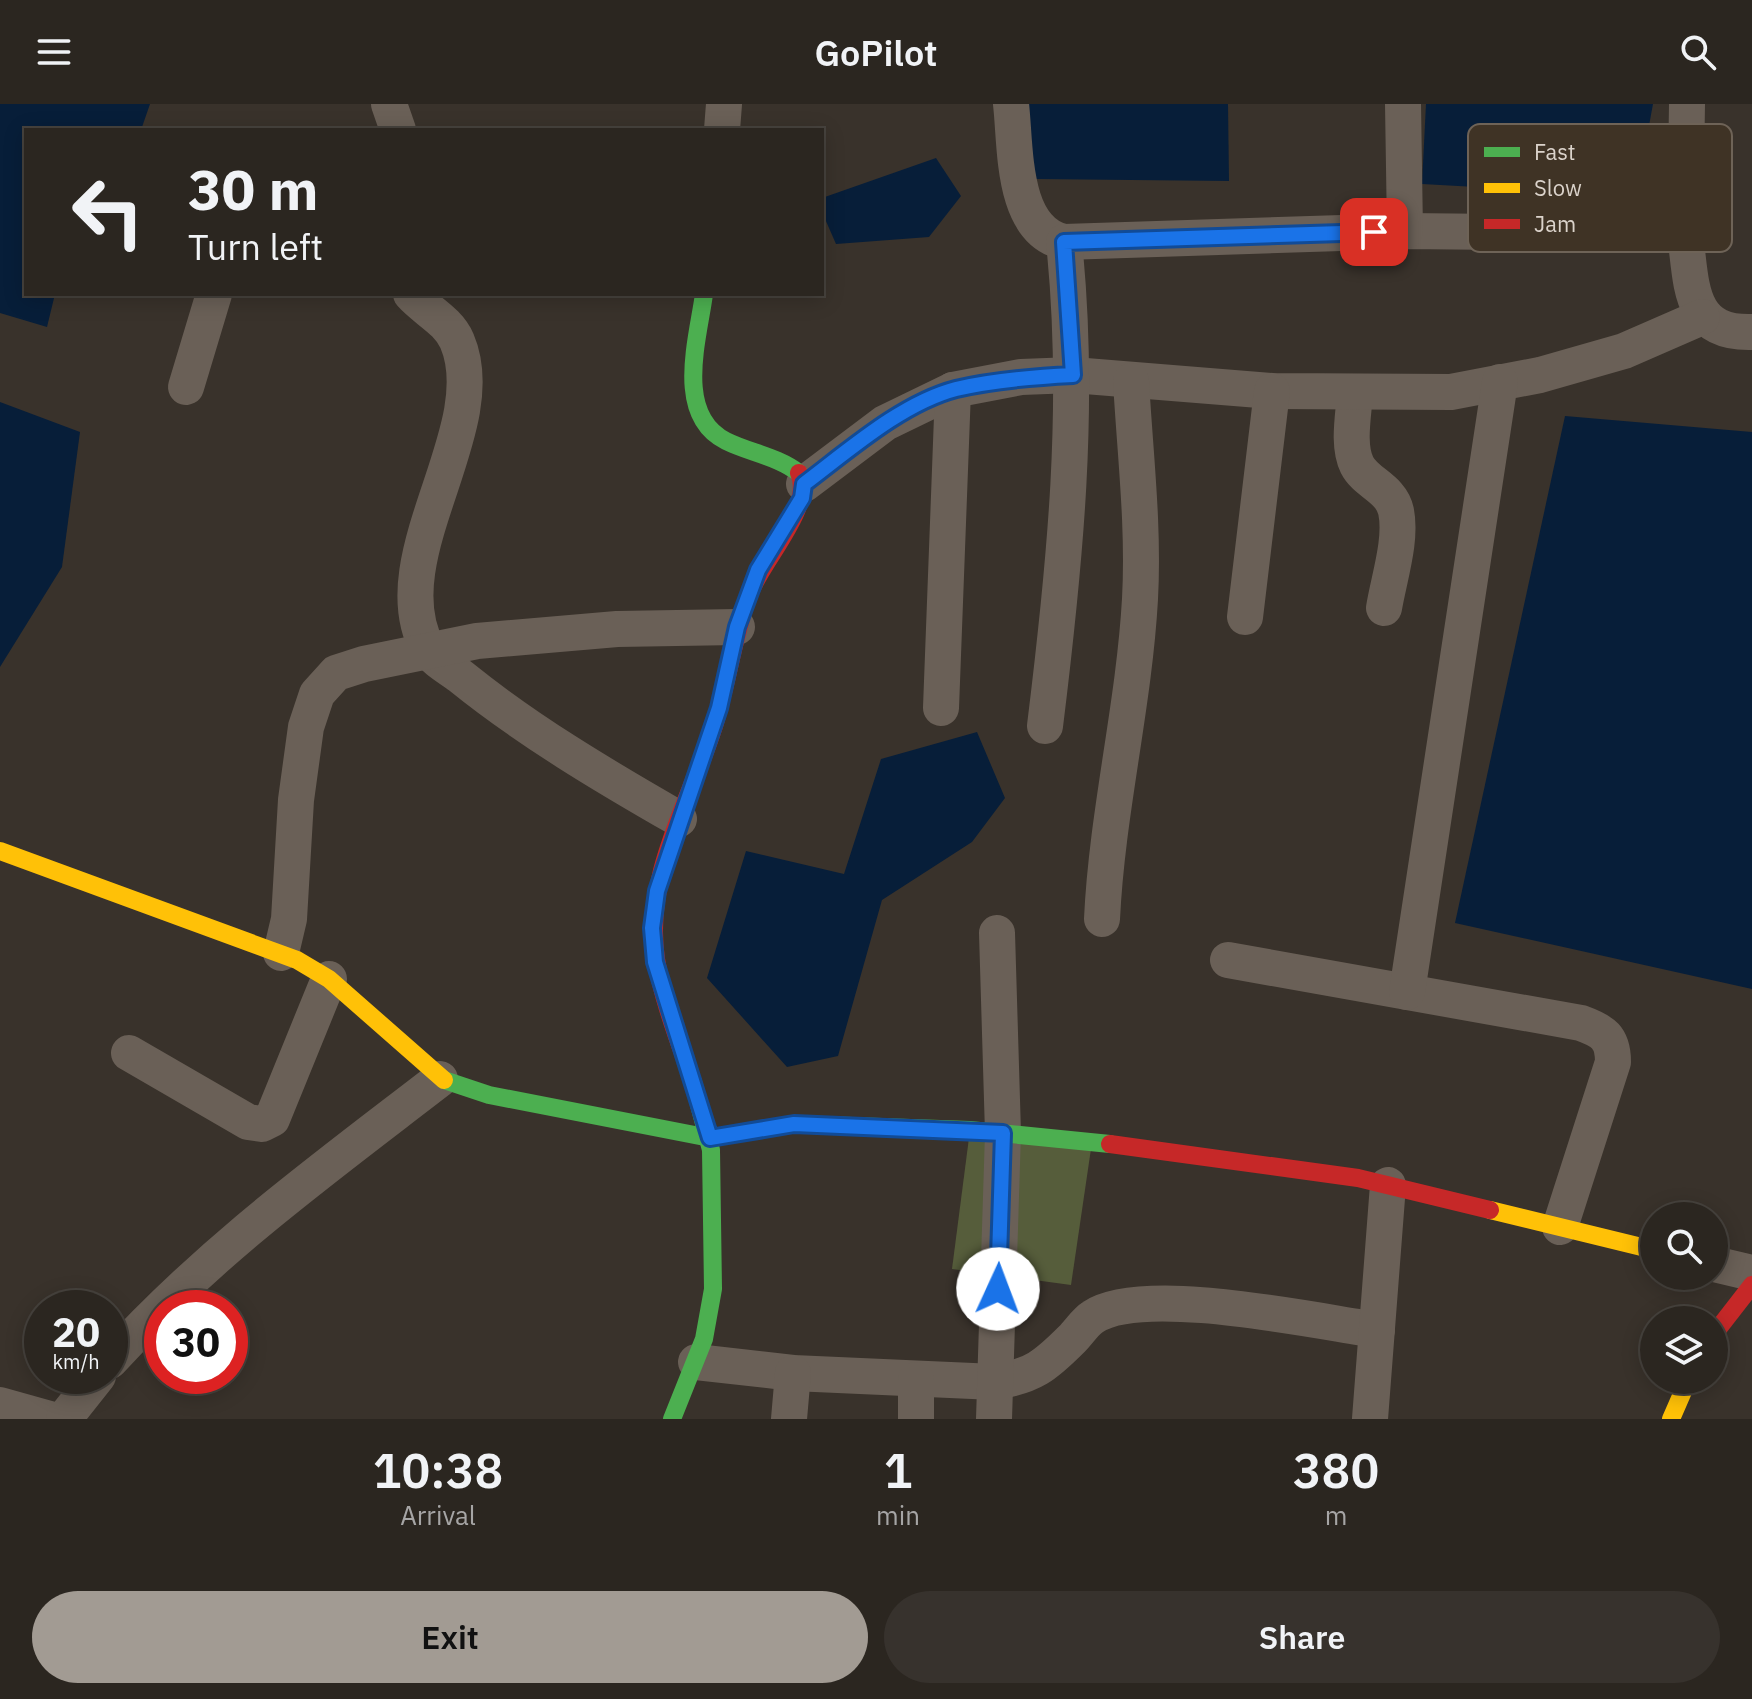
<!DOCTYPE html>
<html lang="en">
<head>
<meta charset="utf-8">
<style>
	:root { --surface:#2b2620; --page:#37322d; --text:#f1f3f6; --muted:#a6a5a5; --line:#47433e; --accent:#a29b93 }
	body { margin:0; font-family:"IBM Plex Sans",sans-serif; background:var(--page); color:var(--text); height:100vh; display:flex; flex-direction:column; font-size:30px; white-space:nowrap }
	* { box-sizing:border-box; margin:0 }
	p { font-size:26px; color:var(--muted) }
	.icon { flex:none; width:44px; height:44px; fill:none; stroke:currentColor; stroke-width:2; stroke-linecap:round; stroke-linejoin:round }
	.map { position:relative; height:1315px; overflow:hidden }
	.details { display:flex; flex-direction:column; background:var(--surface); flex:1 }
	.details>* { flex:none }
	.top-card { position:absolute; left:24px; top:24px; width:800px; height:168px; border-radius:0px; box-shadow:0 4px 20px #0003,0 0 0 2px var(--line); background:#2b2620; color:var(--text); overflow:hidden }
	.fabs { position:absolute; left:1640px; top:1098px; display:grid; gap:16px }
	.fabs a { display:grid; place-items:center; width:88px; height:88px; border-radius:50%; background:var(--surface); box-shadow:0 4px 20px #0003,0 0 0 2px var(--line); font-size:40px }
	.speed { position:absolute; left:24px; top:1186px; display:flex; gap:16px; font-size:40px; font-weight:700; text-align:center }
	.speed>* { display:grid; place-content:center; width:104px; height:104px; border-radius:50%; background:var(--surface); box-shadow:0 4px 20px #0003,0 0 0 2px var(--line); line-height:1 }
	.speed small { font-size:20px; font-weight:400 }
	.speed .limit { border:12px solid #d22; background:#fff; color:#111 }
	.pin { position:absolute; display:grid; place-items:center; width:68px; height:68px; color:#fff; margin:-34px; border-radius:16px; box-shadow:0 4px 12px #0006 }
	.me { position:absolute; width:88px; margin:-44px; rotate:2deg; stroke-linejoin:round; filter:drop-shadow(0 0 6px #0008) }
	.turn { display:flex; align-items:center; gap:28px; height:168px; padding:0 32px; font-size:36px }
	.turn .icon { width:104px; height:104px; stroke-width:2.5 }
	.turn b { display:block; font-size:56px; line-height:68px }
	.eta { display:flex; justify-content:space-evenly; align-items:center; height:136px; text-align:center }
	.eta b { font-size:48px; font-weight:600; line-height:56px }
	.button { display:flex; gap:16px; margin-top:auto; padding:16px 32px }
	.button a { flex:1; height:92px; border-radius:48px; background:var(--accent); color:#111; font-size:32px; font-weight:600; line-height:92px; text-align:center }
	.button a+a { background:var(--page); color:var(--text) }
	header { display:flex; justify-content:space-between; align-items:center; height:104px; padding:0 32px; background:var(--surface); font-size:36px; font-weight:600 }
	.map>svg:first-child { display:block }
	.green { fill:#565d3b }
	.water { fill:#071e39 }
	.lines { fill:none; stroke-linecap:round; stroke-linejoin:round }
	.street { stroke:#6a6057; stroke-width:36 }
	.fast { stroke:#4caf50; stroke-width:18 }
	.slow { stroke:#ffc107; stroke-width:18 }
	.jam { stroke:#c62828; stroke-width:18 }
	.route-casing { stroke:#114b97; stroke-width:20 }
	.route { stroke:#1a73e8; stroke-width:14 }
	.key { fill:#3f3325; stroke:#6e6357; stroke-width:2 }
	.key-label { font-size:22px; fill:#dbd3cb }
</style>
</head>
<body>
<header><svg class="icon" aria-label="menu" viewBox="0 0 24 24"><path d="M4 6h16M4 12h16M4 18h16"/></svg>GoPilot<svg class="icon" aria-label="search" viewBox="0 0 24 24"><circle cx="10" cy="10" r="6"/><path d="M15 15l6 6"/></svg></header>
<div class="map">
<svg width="1752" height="1315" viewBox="0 0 1752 1315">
	<rect width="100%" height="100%" fill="#39322b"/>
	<path class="green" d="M 970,1026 L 1092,1038 L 1071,1181 L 952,1165 Z"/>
	<g class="water">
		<path d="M 0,0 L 150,0 L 141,26 L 26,26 L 26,190 L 55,190 L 47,223 L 0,209 Z"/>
		<path d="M 1023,0 L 1228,0 L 1229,77 L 1035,75 Z"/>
		<path d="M 1426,0 L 1653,0 L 1636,92 L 1422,80 Z"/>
		<path d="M 936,54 L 961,92 L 929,133 L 836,140 L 822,108 L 822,94 Z"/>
		<path d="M 0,298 L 80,328 L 62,463 L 0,563 Z"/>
		<path d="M 1565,312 L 1752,328 L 1752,885 L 1455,819 Z"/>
		<path d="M 977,628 L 1005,694 L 972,738 L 882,796 L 838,952 L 787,963 L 707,874 L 746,747 L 844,770 L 881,655 Z"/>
	</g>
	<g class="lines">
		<g class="street">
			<path d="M 389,0 L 398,26"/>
			<path d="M 1011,0 C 1016,43 1011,126 1064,138 L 1405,127 L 1685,130 L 1687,0"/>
			<path d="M 1403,0 L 1405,127"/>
			<path d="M 722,26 L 724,0"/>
			<path d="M 1685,130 C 1692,179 1687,230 1752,228"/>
			<path d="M 411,190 C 425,206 448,216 457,237 C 495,326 378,454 428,545 C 434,556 451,565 460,572 C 528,627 604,672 679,715"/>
			<path d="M 186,283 L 214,190"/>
			<path d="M 1355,288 C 1354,309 1347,341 1357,361 C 1366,379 1391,384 1396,407 C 1402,436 1389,474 1384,504"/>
			<path d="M 804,380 L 885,319 L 953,286 L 1021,273 L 1073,271 L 1272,287 L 1451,288 L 1540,271 L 1624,247 L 1702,213"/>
			<path d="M 1245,513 L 1272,287"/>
			<path d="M 941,604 L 953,286"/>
			<path d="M 1045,622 C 1065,460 1081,301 1064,138"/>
			<path d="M 1102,815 C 1107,708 1134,602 1140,495 C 1144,422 1135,349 1131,277"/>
			<path d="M 281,849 L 289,815 L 296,696 L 306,623 L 317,590 L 336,569 L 364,560 L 477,537 L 617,525 L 737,523"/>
			<path d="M 1228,856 L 1581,919 C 1603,927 1613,933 1613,958 L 1560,1123"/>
			<path d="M 1407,888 L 1500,278"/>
			<path d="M 129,949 L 248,1018 L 262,1020 L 272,1015 L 329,875"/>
			<path d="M 1714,1160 L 1752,1169"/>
			<path d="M 110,1257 C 211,1146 322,1066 440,975"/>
			<path d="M 696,1258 L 793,1269 L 995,1278 C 1033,1272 1045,1262 1072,1235 C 1079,1228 1085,1218 1093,1213 C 1143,1180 1314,1217 1377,1226"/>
			<path d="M 0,1301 L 50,1315"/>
			<path d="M 64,1315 L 98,1272"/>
			<path d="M 789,1315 L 793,1269"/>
			<path d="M 916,1315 L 916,1276"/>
			<path d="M 994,1315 L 1003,1029 L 997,829"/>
			<path d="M 1370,1315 L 1388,1081"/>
		</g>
		<g class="fast">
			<path d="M 704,190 C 698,235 674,311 726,337 C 750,349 777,352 799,369"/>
			<path d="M 444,976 L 489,991 L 710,1034 L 794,1020 L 970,1026 L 1110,1040"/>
			<path d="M 672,1315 L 704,1235 L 713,1185 L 711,1046 L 693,978"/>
		</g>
		<g class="slow">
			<path d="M 0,747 L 297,856 L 329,875 L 444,976"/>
			<path d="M 1490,1106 L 1654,1146"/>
			<path d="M 1671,1315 L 1688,1276"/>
		</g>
		<g class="jam">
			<path d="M 693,978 C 679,937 663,898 656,855 C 644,774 687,703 712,628 C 727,584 732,537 748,493 C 760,458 815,403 799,369"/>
			<path d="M 1110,1040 L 1358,1074 L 1490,1106"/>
			<path d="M 1714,1230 L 1752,1181"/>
		</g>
	</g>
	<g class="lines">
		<g class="route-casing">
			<path id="route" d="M 998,1185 L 1003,1029 L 794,1020 L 710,1034 L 655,858 L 652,824 L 657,787 L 719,604 L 737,523 L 758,466 L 802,394 L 804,380 C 848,347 902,299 956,285 C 994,276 1033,273 1073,271 L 1064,138 L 1374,128"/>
		</g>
		<use href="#route" class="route"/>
	</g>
	<rect x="1468" y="20" width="264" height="128" rx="12" class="key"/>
	<rect x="1484" y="43" width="36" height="10" fill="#4caf50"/>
	<rect x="1484" y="79" width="36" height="10" fill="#ffc107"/>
	<rect x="1484" y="115" width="36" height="10" fill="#c62828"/>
	<g class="key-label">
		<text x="1534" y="56">Fast</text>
		<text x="1534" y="92">Slow</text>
		<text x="1534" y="128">Jam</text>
	</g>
</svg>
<div class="fabs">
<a><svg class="icon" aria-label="search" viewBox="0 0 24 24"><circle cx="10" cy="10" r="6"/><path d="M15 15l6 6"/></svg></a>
<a><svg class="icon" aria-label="layers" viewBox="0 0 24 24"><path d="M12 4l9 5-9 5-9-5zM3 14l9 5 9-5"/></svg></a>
</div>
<div class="speed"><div>20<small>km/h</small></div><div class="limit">30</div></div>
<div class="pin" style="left:1374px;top:128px;background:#d93025"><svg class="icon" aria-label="arrive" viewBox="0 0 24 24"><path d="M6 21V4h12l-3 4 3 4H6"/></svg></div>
<svg class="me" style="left:998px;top:1185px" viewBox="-20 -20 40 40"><circle r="19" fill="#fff"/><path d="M0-13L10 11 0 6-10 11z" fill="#1a73e8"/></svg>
<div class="top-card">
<div class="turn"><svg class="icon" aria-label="left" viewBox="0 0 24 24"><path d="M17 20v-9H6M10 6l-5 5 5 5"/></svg><div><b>30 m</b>Turn left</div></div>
</div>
</div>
<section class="details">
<div class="eta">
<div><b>10:38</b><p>Arrival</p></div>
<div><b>1</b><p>min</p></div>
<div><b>380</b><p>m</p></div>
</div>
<div class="button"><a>Exit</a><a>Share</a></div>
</section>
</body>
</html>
